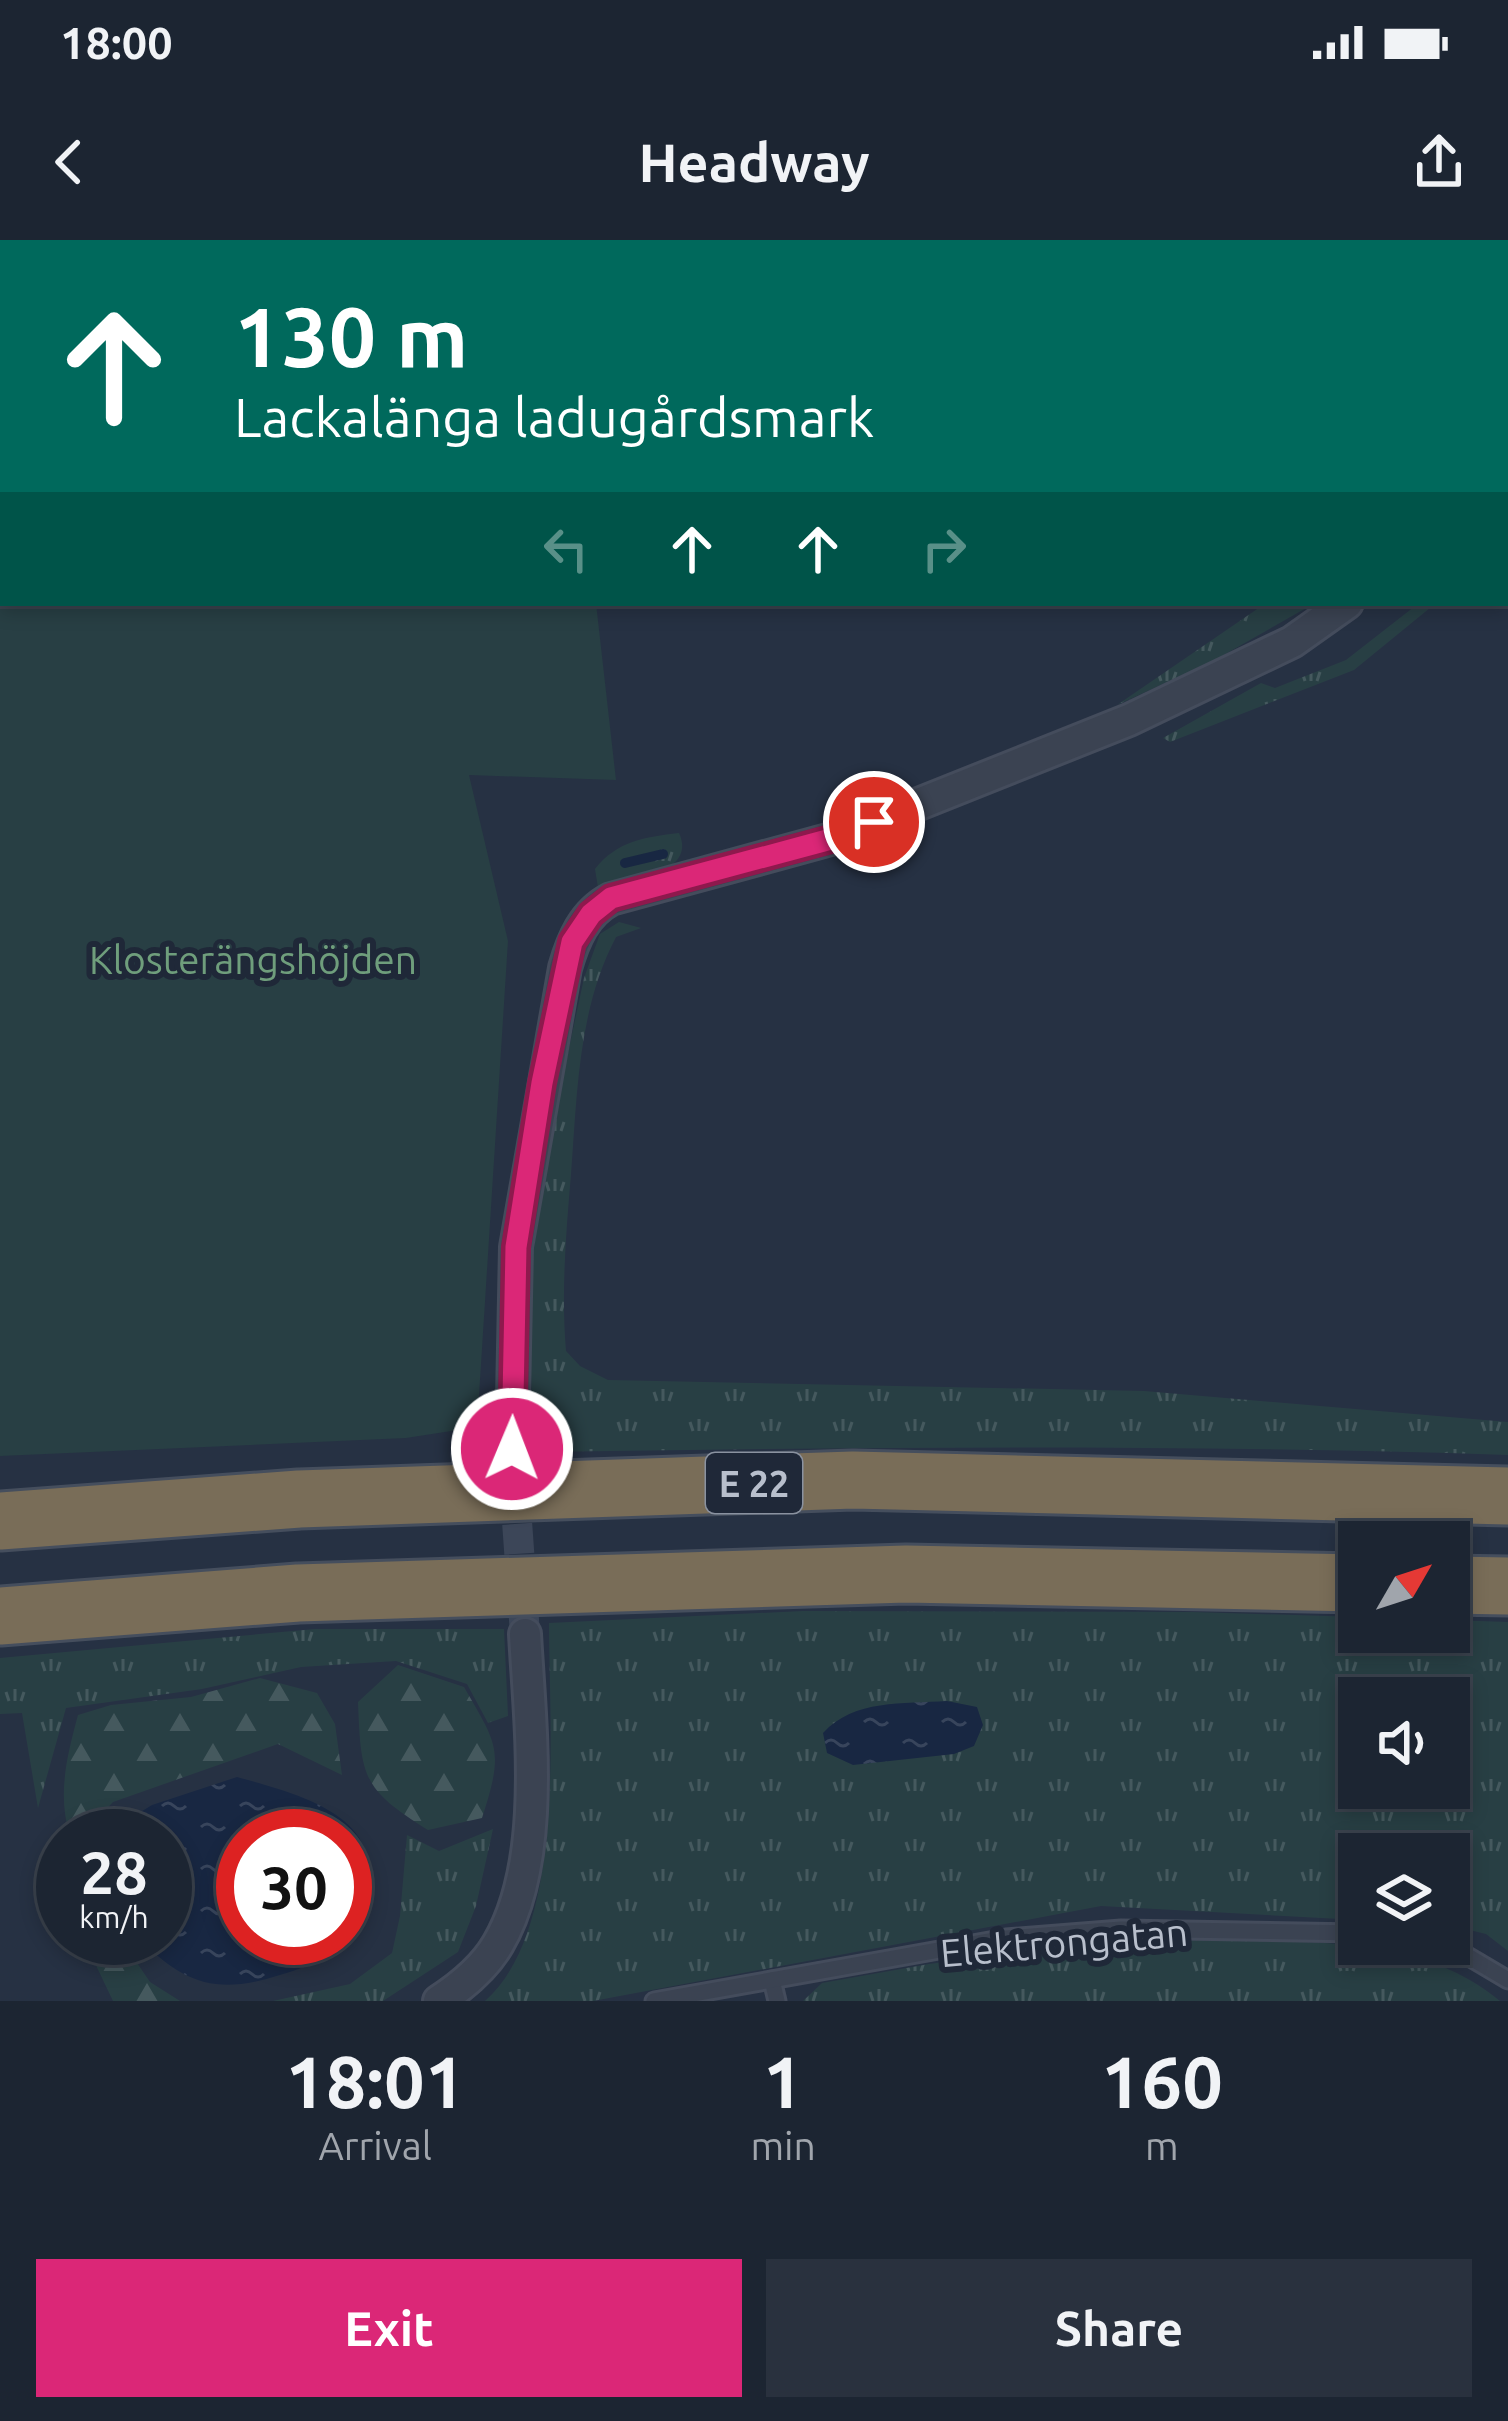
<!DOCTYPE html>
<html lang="en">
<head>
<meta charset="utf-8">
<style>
	:root { --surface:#1c2532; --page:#29313e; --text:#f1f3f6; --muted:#a0a5ac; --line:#3a424d; --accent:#db2777 }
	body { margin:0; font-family:Ubuntu,sans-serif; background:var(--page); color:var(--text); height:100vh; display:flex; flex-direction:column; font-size:45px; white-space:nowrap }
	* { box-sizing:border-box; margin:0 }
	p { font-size:39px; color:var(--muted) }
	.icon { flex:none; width:66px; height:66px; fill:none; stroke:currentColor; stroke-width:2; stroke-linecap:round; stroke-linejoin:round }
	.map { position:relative; height:1761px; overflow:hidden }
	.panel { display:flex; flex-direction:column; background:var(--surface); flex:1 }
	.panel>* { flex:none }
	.guide { position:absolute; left:0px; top:0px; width:1509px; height:366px; box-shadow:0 6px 18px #0003,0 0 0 3px var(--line); background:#00695c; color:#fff; overflow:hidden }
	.needle { width:78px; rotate:51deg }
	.fabs { position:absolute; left:1338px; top:1281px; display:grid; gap:24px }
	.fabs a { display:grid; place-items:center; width:132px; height:132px; border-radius:0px; background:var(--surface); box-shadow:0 6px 18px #0003,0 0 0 3px var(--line); font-size:60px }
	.speed { position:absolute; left:36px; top:1569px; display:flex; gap:24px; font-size:60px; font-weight:700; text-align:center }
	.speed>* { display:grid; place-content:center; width:156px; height:156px; border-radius:50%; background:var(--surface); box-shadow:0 6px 18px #0003,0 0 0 3px var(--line); line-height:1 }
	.speed small { font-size:30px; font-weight:400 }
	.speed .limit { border:18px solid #d22; background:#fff; color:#111 }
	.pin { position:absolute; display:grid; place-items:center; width:102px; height:102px; color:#fff; margin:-51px; border:6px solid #fff; border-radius:50%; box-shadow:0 3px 12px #0007 }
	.me { position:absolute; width:132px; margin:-66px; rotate:1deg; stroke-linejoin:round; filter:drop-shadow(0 0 9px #0008) }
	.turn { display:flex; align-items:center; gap:42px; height:252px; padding:0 36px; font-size:54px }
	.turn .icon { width:156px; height:156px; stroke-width:2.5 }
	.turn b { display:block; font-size:84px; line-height:102px }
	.lanes { display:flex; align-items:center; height:114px; padding:0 36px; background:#0003; justify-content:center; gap:60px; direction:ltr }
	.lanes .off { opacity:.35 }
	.eta { display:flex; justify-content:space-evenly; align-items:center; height:204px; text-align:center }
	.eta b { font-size:72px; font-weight:600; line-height:84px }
	.cta { display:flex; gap:24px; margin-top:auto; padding:24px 36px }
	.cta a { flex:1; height:138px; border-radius:0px; background:var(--accent); color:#fff; font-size:48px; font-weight:600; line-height:138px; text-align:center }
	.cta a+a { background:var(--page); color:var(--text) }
	.status { display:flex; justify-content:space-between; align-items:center; height:84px; padding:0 60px; background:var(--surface); direction:ltr }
	.status svg { height:33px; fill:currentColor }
	header { display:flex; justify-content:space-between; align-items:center; height:156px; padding:0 36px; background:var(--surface); font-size:54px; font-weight:600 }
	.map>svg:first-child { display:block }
	.grass { fill:url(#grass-tufts); fill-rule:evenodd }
	.forest { fill:url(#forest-firs) }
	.park { fill:#283f44 }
	.water { fill:url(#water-ripples) }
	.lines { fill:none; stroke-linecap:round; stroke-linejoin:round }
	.stream { stroke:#182742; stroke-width:10 }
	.street-tunnel { stroke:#3c4658; stroke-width:30; stroke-dasharray:30 15; stroke-linecap:butt }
	.lane-casing { stroke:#444c5c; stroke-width:21 }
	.street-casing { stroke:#444c5c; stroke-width:36 }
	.highway-casing { stroke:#454e5d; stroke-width:63 }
	.lane { stroke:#3b4352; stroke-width:15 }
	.street { stroke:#3b4352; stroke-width:30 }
	.highway { stroke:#796d58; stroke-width:57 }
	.route-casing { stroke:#8e194d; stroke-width:30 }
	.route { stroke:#db2777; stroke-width:21 }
	.labels { text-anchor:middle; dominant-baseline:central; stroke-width:12; stroke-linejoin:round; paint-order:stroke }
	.shield { fill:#1f2838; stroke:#8a92a0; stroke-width:3 }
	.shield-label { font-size:36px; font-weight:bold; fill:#b8bfcc }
	.park-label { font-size:39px; fill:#6f9e7c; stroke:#1f2838 }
	.street-label { font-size:39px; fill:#b8bfcc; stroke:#1f2838 }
</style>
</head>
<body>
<div class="status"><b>18:00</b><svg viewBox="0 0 49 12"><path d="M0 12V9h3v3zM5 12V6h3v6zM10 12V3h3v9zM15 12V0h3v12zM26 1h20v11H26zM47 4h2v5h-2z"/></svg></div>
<header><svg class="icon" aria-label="back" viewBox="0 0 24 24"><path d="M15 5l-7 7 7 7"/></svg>Headway<svg class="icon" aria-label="share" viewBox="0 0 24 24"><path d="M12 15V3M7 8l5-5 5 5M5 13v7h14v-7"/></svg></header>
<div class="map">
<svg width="1508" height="1761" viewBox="0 0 1508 1761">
	<defs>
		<pattern id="grass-tufts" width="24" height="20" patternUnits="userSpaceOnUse" patternTransform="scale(3)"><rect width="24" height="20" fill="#283f44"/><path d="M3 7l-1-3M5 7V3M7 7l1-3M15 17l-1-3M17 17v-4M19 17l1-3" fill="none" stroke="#45595e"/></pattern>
		<pattern id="forest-firs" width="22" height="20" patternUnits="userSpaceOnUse" patternTransform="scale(3)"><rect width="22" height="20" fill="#283f44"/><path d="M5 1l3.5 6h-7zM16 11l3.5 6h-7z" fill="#45595e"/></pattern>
		<pattern id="water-ripples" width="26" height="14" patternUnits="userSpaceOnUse" patternTransform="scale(3)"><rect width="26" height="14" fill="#182742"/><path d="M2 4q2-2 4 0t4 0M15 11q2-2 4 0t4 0" fill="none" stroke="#38455c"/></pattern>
	</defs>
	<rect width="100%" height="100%" fill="#263143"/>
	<g class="grass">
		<path d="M 1266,363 L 1315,363 L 1213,421 L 1117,465 Z"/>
		<path d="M 1419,363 L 1436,363 L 1354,430 L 1170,502 L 1163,498 L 1261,443 L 1275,448 L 1346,420 Z"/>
		<path d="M 679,593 C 698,635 626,641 598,647 L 595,629 C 617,601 645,597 679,593 Z"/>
		<path d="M 619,682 L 641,688 L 616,697 C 578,769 577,855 571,934 C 566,993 561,1052 566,1111 L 580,1126 L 608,1140 L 1144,1151 L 1508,1182 L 1508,1215 C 1183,1204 858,1207 534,1212 L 528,1057 L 545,921 L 584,738 L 600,694 Z"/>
		<path d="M 803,1371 L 1193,1372 L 1359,1377 L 1359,1392 L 1449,1392 L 1449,1380 L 1508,1382 L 1508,1711 L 1486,1694 L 1449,1685 L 1449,1614 L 1359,1614 L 1359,1680 L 1101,1666 L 593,1761 L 485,1761 C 567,1689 549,1486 549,1383 ZM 1359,1458 L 1449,1458 L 1449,1548 L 1359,1548 Z"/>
		<path d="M 315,1389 L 504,1389 L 508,1476 L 488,1483 L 467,1444 L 396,1421 L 301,1427 L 202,1449 L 66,1468 L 38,1568 L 22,1473 L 0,1474 L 0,1418 Z"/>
		<path d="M 493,1589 L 476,1666 L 458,1712 L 383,1761 L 273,1761 L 350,1744 L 392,1713 L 400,1676 L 407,1595 L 439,1611 Z"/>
		<path d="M 1194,1700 C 1293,1703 1419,1692 1500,1761 L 803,1761 L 822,1743 L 929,1724 L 1035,1710 Z"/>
	</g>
	<g class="forest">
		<path d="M 398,1425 L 464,1447 C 498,1506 504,1510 482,1578 L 428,1590 C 362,1549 361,1537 358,1462 Z"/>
		<path d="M 260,1438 L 317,1453 L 335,1484 L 342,1535 L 278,1504 L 113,1562 L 81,1596 L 70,1596 C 57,1555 67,1516 78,1475 L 111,1465 L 191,1457 Z"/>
		<path d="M 83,1698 L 120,1698 L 150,1742 L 180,1761 L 113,1761 Z"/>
	</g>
	<path class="park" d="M 0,0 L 540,3 L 3,3 L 3,363 L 596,363 L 616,540 L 469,535 L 508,701 L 477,1187 L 406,1198 L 0,1216 Z"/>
	<g class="water">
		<path d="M 947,1461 L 977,1467 L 983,1485 L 974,1506 L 954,1514 L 853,1525 L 827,1513 L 823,1493 C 854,1459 903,1464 947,1461 Z"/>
		<path d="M 237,1537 C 295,1553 388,1575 365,1653 C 360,1669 357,1682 345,1695 L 345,1596 L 243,1596 L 243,1698 L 342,1698 C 322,1720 308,1727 280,1735 C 218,1755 184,1745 139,1698 L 165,1698 L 165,1596 L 101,1596 L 152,1565 Z"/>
	</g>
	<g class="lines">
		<path class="stream" d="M 625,623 L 663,614"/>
		<path class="street-tunnel" d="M 514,1239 L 525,1394"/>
		<g class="lane-casing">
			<g id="lane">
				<path d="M 1436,1704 L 1454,1708 L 1508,1740"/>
				<path d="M 772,1740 L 777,1761"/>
				<path d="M 654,1761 L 1006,1698 L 1121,1689 L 1359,1693"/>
			</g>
		</g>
		<g class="street-casing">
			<g id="street">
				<path d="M 1506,233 L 1508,231"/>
				<path d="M 512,1209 L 516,1007 L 565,728 C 573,700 584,673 611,659 L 831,599 L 1129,480 L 1292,402 L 1347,363"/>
				<path d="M 439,1761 C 462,1746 484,1728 498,1704 C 547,1621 530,1486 525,1394"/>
			</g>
		</g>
		<g class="highway-casing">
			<g id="highway">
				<path d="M 0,1281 L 299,1259 L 853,1240 L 1508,1256"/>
				<path d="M 1449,1345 L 1508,1346"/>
				<path d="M 0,1376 L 298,1353 L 906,1334 L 1359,1343"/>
			</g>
		</g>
		<use href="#lane" class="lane"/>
		<use href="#street" class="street"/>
		<use href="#highway" class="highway"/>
	</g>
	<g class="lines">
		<g class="route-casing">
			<path id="route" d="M 512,1209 L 516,1007 L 542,843 L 572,702 L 591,674 L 611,658 L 831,599 L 874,582"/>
		</g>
		<use href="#route" class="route"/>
	</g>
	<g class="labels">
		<rect class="shield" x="706" y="1213" width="96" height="60" rx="9"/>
		<g class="shield-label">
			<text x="754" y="1243">E 22</text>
		</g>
		<g class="park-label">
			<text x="253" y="719">Klosterängshöjden</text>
		</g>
		<g class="street-label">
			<text transform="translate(1064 1702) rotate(-5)">Elektrongatan</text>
		</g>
	</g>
</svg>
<div class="fabs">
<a><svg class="needle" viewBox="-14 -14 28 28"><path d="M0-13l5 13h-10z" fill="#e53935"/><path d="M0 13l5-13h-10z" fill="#a0a5ac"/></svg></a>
<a><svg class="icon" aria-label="sound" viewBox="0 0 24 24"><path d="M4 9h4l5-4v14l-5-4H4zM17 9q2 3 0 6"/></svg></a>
<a><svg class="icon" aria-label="layers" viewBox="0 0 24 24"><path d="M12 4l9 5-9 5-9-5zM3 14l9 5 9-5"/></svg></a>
</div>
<div class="speed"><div>28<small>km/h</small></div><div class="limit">30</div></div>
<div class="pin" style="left:874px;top:582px;background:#d93025"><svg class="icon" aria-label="arrive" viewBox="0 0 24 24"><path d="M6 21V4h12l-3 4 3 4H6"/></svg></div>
<svg class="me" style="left:512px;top:1209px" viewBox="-20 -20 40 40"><circle r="17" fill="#db2777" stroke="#fff" stroke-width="3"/><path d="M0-11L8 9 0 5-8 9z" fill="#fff"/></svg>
<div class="guide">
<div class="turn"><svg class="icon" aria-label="ahead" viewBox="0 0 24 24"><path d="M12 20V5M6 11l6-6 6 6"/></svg><div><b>130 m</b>Lackalänga ladugårdsmark</div></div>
<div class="lanes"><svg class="icon off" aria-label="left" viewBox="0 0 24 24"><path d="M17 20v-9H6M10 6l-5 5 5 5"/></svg><svg class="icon" aria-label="ahead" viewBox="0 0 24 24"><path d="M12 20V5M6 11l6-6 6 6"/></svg><svg class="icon" aria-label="ahead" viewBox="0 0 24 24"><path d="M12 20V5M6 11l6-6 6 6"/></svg><svg class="icon off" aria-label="right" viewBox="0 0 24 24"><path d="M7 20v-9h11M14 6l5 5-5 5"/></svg></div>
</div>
</div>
<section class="panel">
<div class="eta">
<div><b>18:01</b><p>Arrival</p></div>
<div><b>1</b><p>min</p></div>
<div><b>160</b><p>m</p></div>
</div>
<div class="cta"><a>Exit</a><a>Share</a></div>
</section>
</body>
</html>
